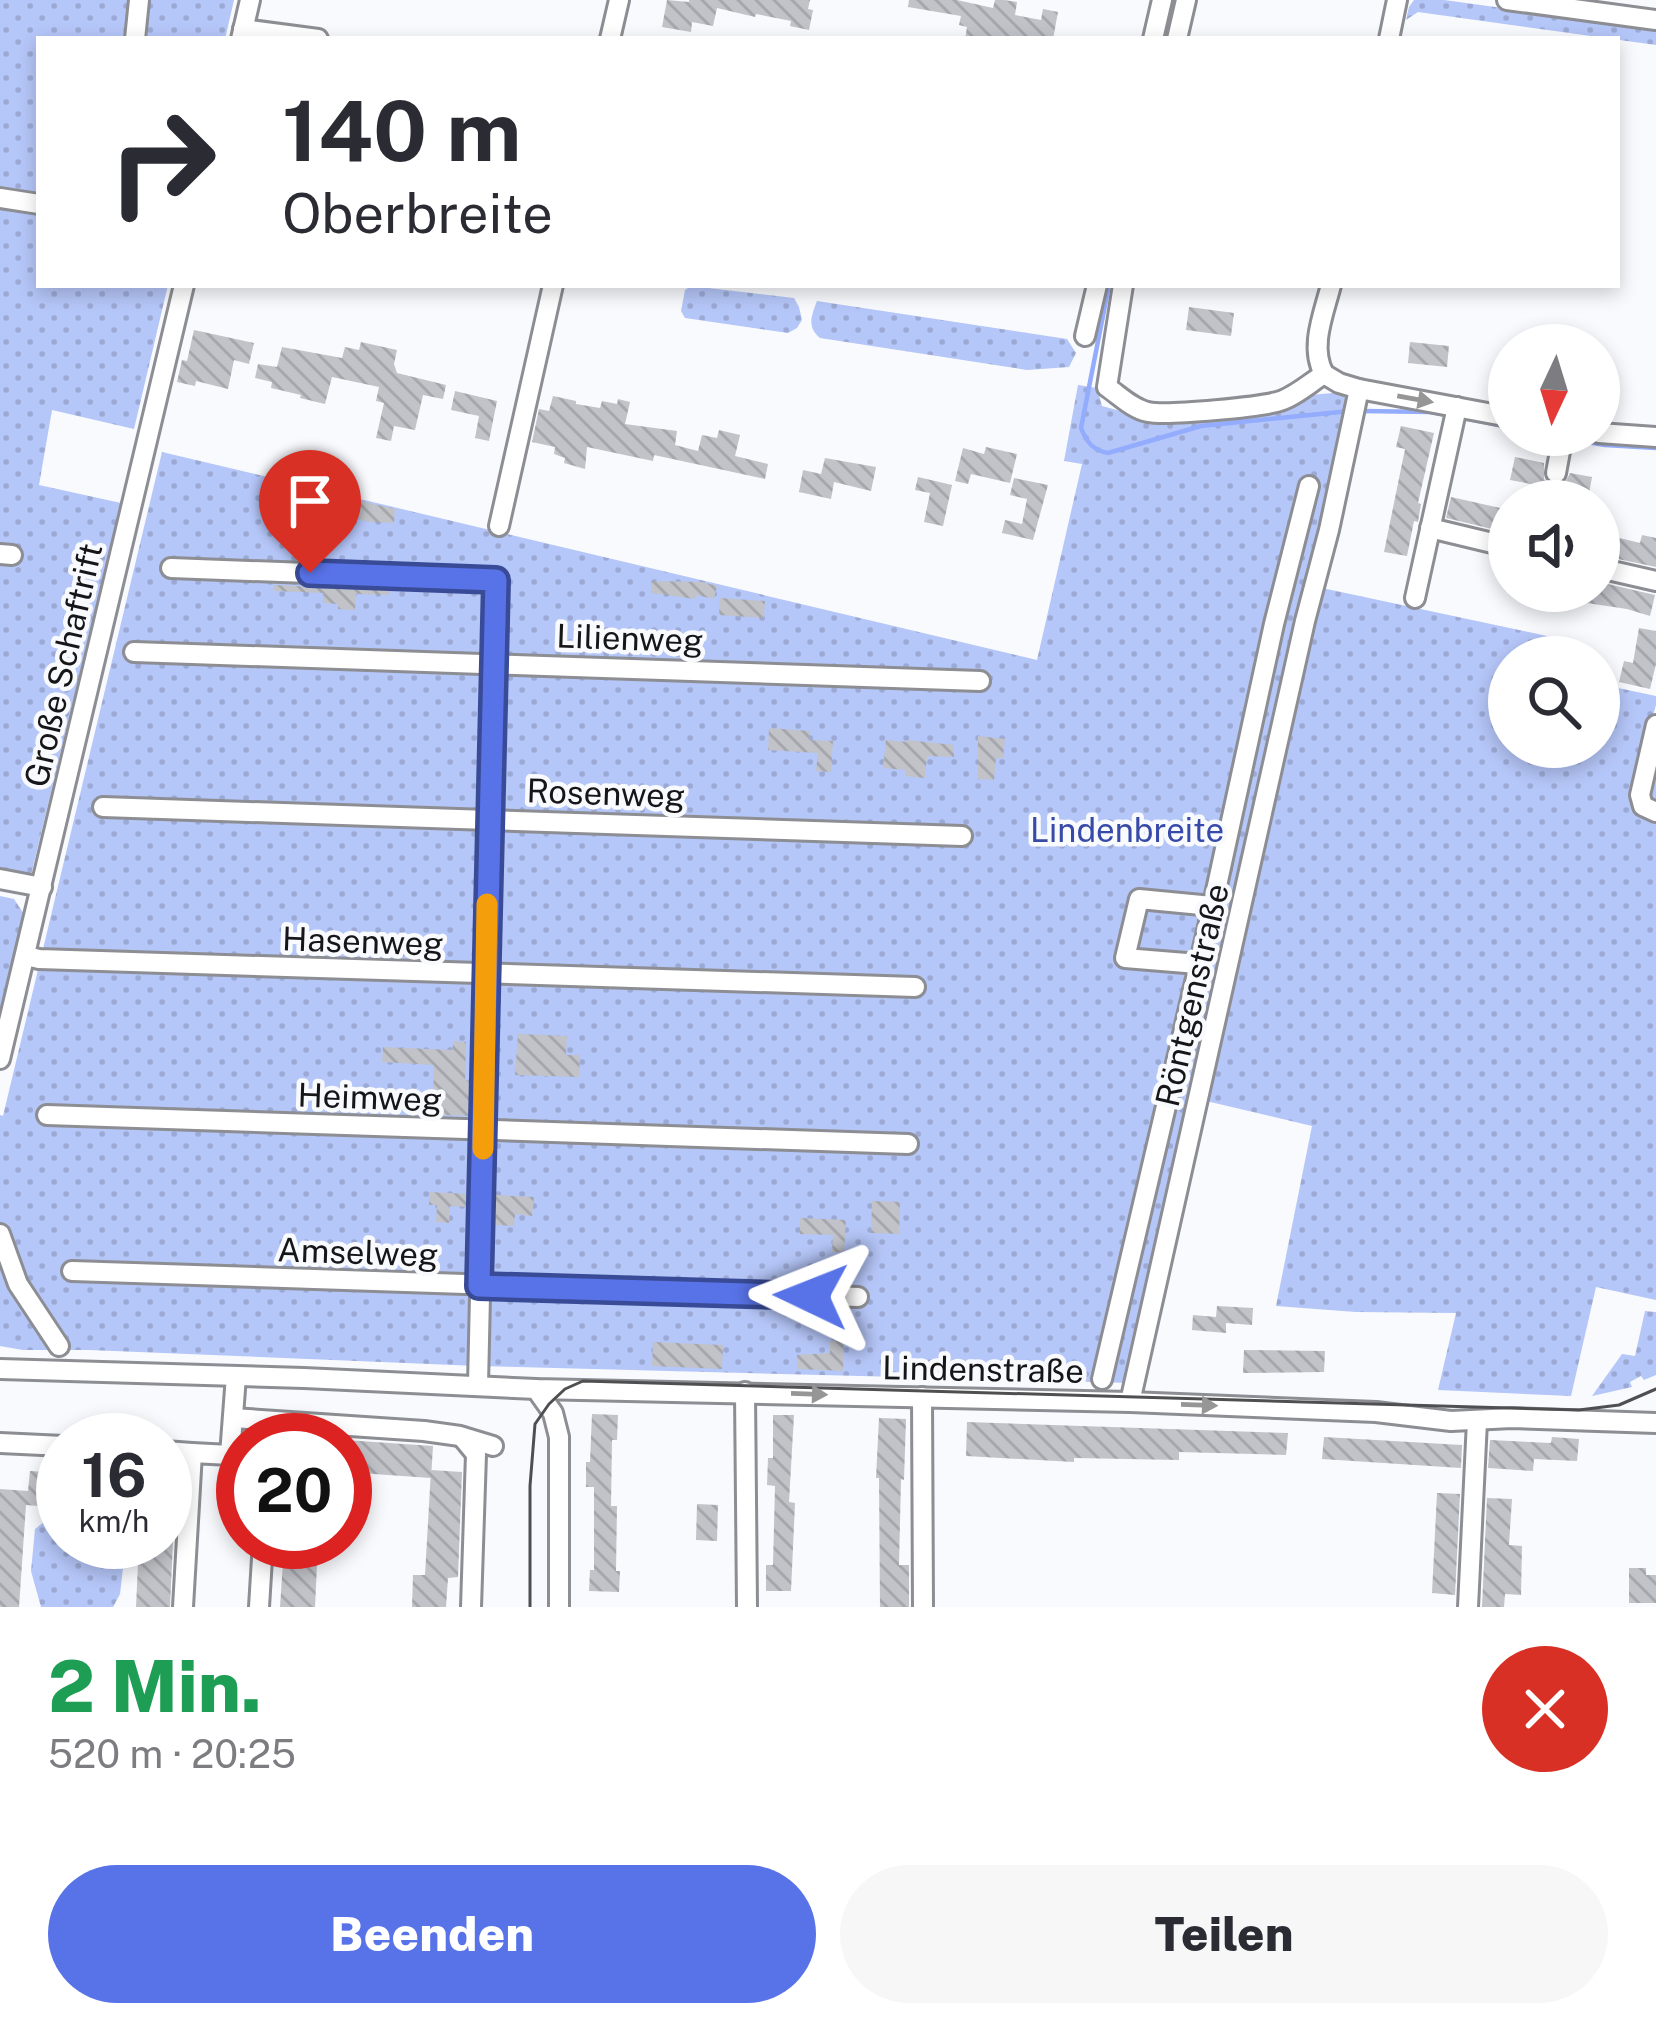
<!DOCTYPE html>
<html lang="de">
<head>
<meta charset="utf-8">
<style>
	:root { --surface:#fff; --page:#f7f7f7; --text:#2b2b33; --muted:#7c7c81; --accent:#5873e8 }
	body { margin:0; font-family:"Public Sans",sans-serif; background:var(--page); color:var(--text); height:100vh; display:flex; flex-direction:column; font-size:45px; white-space:nowrap }
	* { box-sizing:border-box; margin:0 }
	p { font-size:39px; color:var(--muted) }
	.icon { flex:none; width:66px; height:66px; fill:none; stroke:currentColor; stroke-width:2; stroke-linecap:round; stroke-linejoin:round }
	.map { position:relative; height:1607px; overflow:hidden }
	.details { display:flex; flex-direction:column; background:var(--surface); flex:1 }
	.details>* { flex:none }
	.guide { position:absolute; left:36px; top:36px; width:1584px; height:252px; border-radius:0px; box-shadow:0 6px 18px #0003; background:#fff; color:var(--text); overflow:hidden }
	.needle { width:78px; rotate:184deg }
	.fabs { position:absolute; left:1488px; top:324px; display:grid; gap:24px }
	.fabs a { display:grid; place-items:center; width:132px; height:132px; border-radius:50%; background:var(--surface); box-shadow:0 6px 18px #0003; font-size:60px }
	.speed { position:absolute; left:36px; top:1413px; display:flex; gap:24px; font-size:60px; font-weight:700; text-align:center }
	.speed>* { display:grid; place-content:center; width:156px; height:156px; border-radius:50%; background:var(--surface); box-shadow:0 6px 18px #0003; line-height:1 }
	.speed small { font-size:30px; font-weight:400 }
	.speed .limit { border:18px solid #d22; background:#fff; color:#111 }
	.pin { position:absolute; display:grid; place-items:center; width:102px; height:102px; color:#fff; margin:-123px -51px; border-radius:50% 50% 50% 0; rotate:-45deg; box-shadow:0 0 12px #0007 }
	.pin .icon { rotate:45deg }
	.me { position:absolute; width:132px; margin:-66px; rotate:272deg; stroke-linejoin:round; filter:drop-shadow(0 0 9px #0008) }
	.turn { display:flex; align-items:center; gap:42px; height:252px; padding:0 48px; font-size:54px }
	.turn .icon { width:156px; height:156px; stroke-width:2.5 }
	.turn b { display:block; font-size:84px; line-height:102px }
	.round { display:grid; place-items:center; flex:none; width:126px; height:126px; border-radius:63px; background:var(--page) }
	.head { display:flex; align-items:center; justify-content:space-between; height:204px; padding:0 48px }
	h1 { font-size:72px; font-weight:800; line-height:90px; color:#1e9e55 }
	.action { display:flex; gap:24px; margin-top:auto; padding:24px 48px }
	.action a { flex:1; height:138px; border-radius:72px; background:var(--accent); color:#fff; font-size:48px; font-weight:800; line-height:138px; text-align:center }
	.action a+a { background:var(--page); color:var(--text) }
	.map>svg:first-child { display:block }
	.grass { fill:url(#grass-dots) }
	.lines { fill:none; stroke-linecap:round; stroke-linejoin:round }
	.stream { stroke:#93acfd; stroke-width:4.5 }
	.building { fill:url(#building-back-hatch) }
	.minor-casing { stroke:#8c8e93; stroke-width:24 }
	.minor { stroke:#fff; stroke-width:18 }
	.tram { stroke:#4f4f52; stroke-width:3 }
	.oneway { fill:#969697 }
	.route-casing { stroke:#394b97; stroke-width:30 }
	.route { stroke:#5873e8; stroke-width:21 }
	.slow { stroke:#f59e0b; stroke-width:21 }
	.labels { text-anchor:middle; dominant-baseline:central; stroke-width:9; stroke-linejoin:round; paint-order:stroke }
	.street-label { font-size:33px; fill:#161618; stroke:#f8fafe }
	.park-label { font-size:33px; fill:#374aa8; stroke:#f8fafe }
</style>
</head>
<body>
<div class="map">
<svg width="1656" height="1607" viewBox="0 0 1656 1607">
	<defs>
		<pattern id="grass-dots" width="8" height="8" patternUnits="userSpaceOnUse" patternTransform="scale(3)"><rect width="8" height="8" fill="#b5c6f8"/><path d="M2 2h.1M6 6h.1" fill="none" stroke="#9ba9d4" stroke-width="1.8" stroke-linecap="round"/></pattern>
		<pattern id="building-back-hatch" width="6" height="6" patternUnits="userSpaceOnUse" patternTransform="scale(3)"><rect width="6" height="6" fill="#c1c3c9"/><path d="M-1 5l2 2M0 0l6 6M5-1l2 2" fill="none" stroke="#a5a7ac"/></pattern>
	</defs>
	<rect width="100%" height="100%" fill="#f8fafe"/>
	<g class="grass">
		<path d="M 0,0 L 234,0 L 225,39 L 39,39 L 39,285 L 168,285 L 134,429 L 52,410 L 39,485 L 121,503 L 31,875 L 0,869 Z"/>
		<path d="M 1414,0 L 1444,0 L 1656,29 L 1656,45 L 1418,12 L 1406,20 L 1409,7 Z"/>
		<path d="M 691,286 L 794,298 L 799,307 L 802,320 L 797,328 L 788,333 L 685,318 L 681,311 L 685,290 Z"/>
		<path d="M 817,301 L 1067,339 L 1076,353 L 1069,367 L 1027,370 L 820,338 C 807,327 811,317 817,301 Z"/>
		<path d="M 1078,385 L 1097,388 L 1102,406 L 1161,422 L 1271,408 L 1311,395 L 1343,392 L 1350,404 L 1130,1383 L 478,1366 L 89,1350 L 23,1350 L 0,1346 L 0,1115 L 3,1116 L 162,452 L 1037,660 L 1082,464 L 1064,461 Z"/>
		<path d="M 1322,588 L 1575,642 L 1572,657 L 1509,657 L 1509,747 L 1599,747 L 1599,684 L 1656,696 L 1656,705 L 1638,766 L 1656,771 L 1656,1300 L 1596,1287 L 1571,1396 L 1438,1390 L 1456,1313 L 1356,1312 L 1276,1306 L 1312,1126 L 1202,1100 Z"/>
		<path d="M 0,896 L 14,899 L 24,914 L 0,1018 Z"/>
		<path d="M 1645,1311 L 1656,1312 L 1656,1375 L 1644,1380 L 1641,1376 L 1630,1382 L 1632,1387 L 1592,1396 L 1622,1354 L 1635,1356 Z"/>
		<path d="M 45,1521 L 63,1522 L 63,1542 L 126,1542 L 120,1594 L 113,1607 L 41,1607 L 31,1571 L 35,1529 Z"/>
	</g>
	<g class="lines">
		<g class="stream">
			<path d="M 1163,39 L 1172,0"/>
			<path d="M 1109,285 L 1081,428 C 1087,443 1093,450 1108,453 L 1201,426 L 1350,411"/>
			<path d="M 1362,411 L 1431,412 L 1452,416"/>
			<path d="M 1463,418 L 1509,427"/>
			<path d="M 1569,439 L 1605,445 L 1656,448"/>
		</g>
	</g>
	<g class="building">
		<path d="M 667,0 L 689,2 L 689,0 L 810,0 L 808,9 L 813,10 L 809,30 L 790,26 L 791,21 L 756,14 L 755,17 L 717,8 L 713,26 L 692,22 L 691,32 L 662,27 Z"/>
		<path d="M 909,0 L 957,0 L 993,8 L 995,0 L 1004,0 L 1017,2 L 1015,15 L 1041,20 L 1043,9 L 1058,12 L 1053,39 L 965,39 L 967,27 L 959,25 L 961,16 L 908,7 Z"/>
		<path d="M 1189,307 L 1234,313 L 1231,336 L 1186,330 Z"/>
		<path d="M 194,330 L 254,343 L 249,364 L 234,360 L 228,389 L 196,381 L 195,386 L 177,382 L 182,360 L 187,361 Z"/>
		<path d="M 361,342 L 397,350 L 394,364 L 397,373 L 446,385 L 443,399 L 423,395 L 415,430 L 394,426 L 391,441 L 376,438 L 384,403 L 376,401 L 379,387 L 332,377 L 325,404 L 300,398 L 301,395 L 271,388 L 272,382 L 255,378 L 258,364 L 277,367 L 282,347 L 342,358 L 345,347 L 359,350 Z"/>
		<path d="M 1410,342 L 1449,346 L 1447,367 L 1408,363 Z"/>
		<path d="M 455,391 L 497,401 L 489,441 L 475,438 L 479,416 L 451,410 Z"/>
		<path d="M 553,396 L 576,401 L 576,404 L 600,408 L 602,401 L 617,404 L 618,399 L 630,402 L 625,424 L 677,431 L 675,445 L 698,451 L 702,435 L 717,438 L 719,430 L 740,435 L 735,456 L 768,464 L 765,479 L 654,455 L 653,461 L 587,447 L 585,469 L 564,463 L 565,458 L 554,454 L 555,447 L 532,442 L 539,409 L 549,411 Z"/>
		<path d="M 1401,426 L 1434,433 L 1418,503 L 1421,504 L 1418,522 L 1414,521 L 1407,556 L 1384,552 L 1405,449 L 1396,447 Z"/>
		<path d="M 986,447 L 1017,454 L 1010,483 L 971,474 L 968,484 L 955,481 L 963,448 L 984,454 Z"/>
		<path d="M 1515,457 L 1544,463 L 1544,479 L 1552,486 L 1565,483 L 1570,473 L 1592,477 L 1588,499 L 1545,493 L 1546,487 L 1510,480 Z"/>
		<path d="M 825,458 L 876,467 L 871,491 L 834,482 L 831,499 L 799,492 L 803,470 L 821,474 Z"/>
		<path d="M 918,477 L 952,485 L 943,526 L 924,522 L 930,493 L 915,490 Z"/>
		<path d="M 1014,478 L 1048,485 L 1033,540 L 1002,533 L 1005,520 L 1022,524 L 1027,499 L 1010,495 Z"/>
		<path d="M 344,497 L 395,509 L 394,523 L 369,522 L 340,514 Z"/>
		<path d="M 1451,497 L 1509,510 L 1509,533 L 1446,518 Z"/>
		<path d="M 1599,533 L 1640,543 L 1642,535 L 1656,538 L 1656,567 L 1599,555 Z"/>
		<path d="M 652,581 L 702,582 L 717,586 L 714,599 L 696,595 L 695,599 L 651,593 Z"/>
		<path d="M 1599,582 L 1655,595 L 1650,616 L 1627,609 L 1587,603 L 1589,591 L 1599,591 Z"/>
		<path d="M 274,585 L 390,590 L 390,595 L 356,594 L 355,610 L 338,609 L 338,604 L 323,603 L 323,593 L 274,591 Z"/>
		<path d="M 720,598 L 765,601 L 764,618 L 719,615 Z"/>
		<path d="M 1639,628 L 1656,631 L 1656,664 L 1650,689 L 1619,682 L 1624,661 L 1633,663 Z"/>
		<path d="M 769,728 L 810,731 L 809,740 L 833,741 L 831,772 L 816,771 L 818,753 L 768,750 Z"/>
		<path d="M 978,736 L 1005,739 L 1003,758 L 996,758 L 994,780 L 978,779 Z"/>
		<path d="M 886,740 L 906,742 L 906,740 L 954,745 L 954,757 L 927,756 L 925,778 L 905,776 L 906,770 L 883,768 Z"/>
		<path d="M 518,1034 L 567,1036 L 566,1055 L 580,1055 L 579,1077 L 515,1075 Z"/>
		<path d="M 454,1041 L 466,1042 L 465,1080 L 471,1081 L 471,1116 L 415,1114 L 415,1107 L 433,1106 L 434,1065 L 382,1062 L 383,1047 L 452,1050 Z"/>
		<path d="M 429,1192 L 469,1194 L 468,1207 L 450,1206 L 449,1223 L 436,1222 L 437,1205 L 429,1205 Z"/>
		<path d="M 496,1195 L 534,1197 L 532,1216 L 515,1214 L 514,1226 L 496,1225 Z"/>
		<path d="M 872,1201 L 900,1202 L 899,1234 L 871,1233 Z"/>
		<path d="M 800,1218 L 846,1220 L 844,1252 L 832,1252 L 833,1235 L 800,1234 Z"/>
		<path d="M 1217,1306 L 1253,1308 L 1252,1325 L 1226,1323 L 1226,1333 L 1192,1330 L 1193,1315 L 1216,1317 Z"/>
		<path d="M 830,1341 L 844,1341 L 843,1371 L 797,1369 L 797,1355 L 830,1353 Z"/>
		<path d="M 653,1342 L 723,1345 L 722,1369 L 652,1366 Z"/>
		<path d="M 1244,1350 L 1325,1351 L 1324,1372 L 1243,1373 Z"/>
		<path d="M 592,1414 L 618,1415 L 617,1440 L 612,1440 L 611,1506 L 617,1506 L 616,1571 L 620,1571 L 619,1592 L 589,1591 L 590,1570 L 594,1570 L 594,1487 L 586,1487 L 586,1462 L 590,1462 Z"/>
		<path d="M 773,1415 L 794,1415 L 789,1502 L 795,1503 L 791,1591 L 766,1591 L 766,1565 L 773,1565 L 775,1486 L 767,1485 L 768,1458 L 773,1458 Z"/>
		<path d="M 879,1418 L 906,1419 L 904,1480 L 901,1479 L 899,1565 L 909,1565 L 909,1607 L 880,1607 L 879,1478 L 876,1478 Z"/>
		<path d="M 967,1422 L 1288,1433 L 1286,1455 L 1179,1452 L 1179,1460 L 1074,1458 L 1074,1462 L 966,1456 Z"/>
		<path d="M 1324,1437 L 1462,1445 L 1461,1468 L 1322,1459 Z"/>
		<path d="M 1552,1437 L 1579,1439 L 1577,1461 L 1534,1459 L 1533,1471 L 1488,1468 L 1490,1440 L 1551,1443 Z"/>
		<path d="M 345,1440 L 433,1446 L 431,1478 L 345,1472 Z"/>
		<path d="M 431,1470 L 462,1472 L 458,1577 L 448,1578 L 446,1607 L 412,1607 L 413,1575 L 425,1575 Z"/>
		<path d="M 30,1471 L 63,1473 L 63,1508 L 26,1505 L 19,1607 L 0,1607 L 0,1489 L 28,1491 Z"/>
		<path d="M 1437,1493 L 1460,1494 L 1455,1595 L 1432,1593 Z"/>
		<path d="M 1487,1498 L 1512,1499 L 1509,1545 L 1522,1546 L 1521,1595 L 1505,1594 L 1504,1607 L 1482,1607 Z"/>
		<path d="M 697,1504 L 718,1505 L 717,1541 L 696,1540 Z"/>
		<path d="M 139,1542 L 173,1542 L 170,1607 L 136,1607 Z"/>
		<path d="M 280,1542 L 314,1542 L 313,1564 L 317,1565 L 315,1607 L 280,1607 L 283,1562 L 279,1562 Z"/>
		<path d="M 1629,1568 L 1646,1568 L 1646,1575 L 1656,1575 L 1656,1603 L 1629,1603 Z"/>
	</g>
	<g class="lines">
		<g class="minor-casing">
			<g id="minor">
				<path d="M 1507,0 L 1656,20"/>
				<path d="M 243,29 L 318,39"/>
				<path d="M 135,39 L 139,0"/>
				<path d="M 241,39 L 250,0"/>
				<path d="M 610,39 L 619,0"/>
				<path d="M 1153,39 L 1162,0"/>
				<path d="M 1177,39 L 1186,0"/>
				<path d="M 1389,39 L 1397,0"/>
				<path d="M 0,198 L 39,204"/>
				<path d="M 1123,285 L 1107,387 C 1120,396 1133,409 1148,412 C 1166,416 1266,407 1283,400 C 1298,394 1310,383 1324,374"/>
				<path d="M 1085,336 L 1097,285"/>
				<path d="M 1324,374 L 1339,383 L 1359,389 L 1509,417"/>
				<path d="M 1324,374 C 1309,347 1324,313 1331,285"/>
				<path d="M 1599,433 L 1656,437"/>
				<path d="M 1556,473 L 1563,435"/>
				<path d="M 499,526 L 553,285"/>
				<path d="M 1430,528 L 1509,547"/>
				<path d="M 0,554 L 12,555"/>
				<path d="M 171,568 L 496,580 L 478,1385"/>
				<path d="M 1599,568 L 1656,581"/>
				<path d="M 1415,598 L 1457,407"/>
				<path d="M 134,652 L 980,681"/>
				<path d="M 1656,725 L 1640,795 L 1643,806 L 1656,812"/>
				<path d="M 103,807 L 962,836"/>
				<path d="M 0,879 L 42,887"/>
				<path d="M 26,956 L 39,959 L 915,987"/>
				<path d="M 1198,964 L 1125,958 L 1139,899 L 1212,906"/>
				<path d="M 0,1059 L 184,285"/>
				<path d="M 47,1115 L 908,1144"/>
				<path d="M 0,1234 L 18,1284 L 59,1346"/>
				<path d="M 72,1271 L 858,1297"/>
				<path d="M 0,1369 L 304,1378 L 536,1389 L 1130,1402 L 1376,1412 L 1451,1421 L 1512,1418 L 1656,1423"/>
				<path d="M 1102,1379 L 1208,927 L 1274,624 L 1309,486"/>
				<path d="M 536,1389 L 553,1413 L 559,1437 L 559,1607"/>
				<path d="M 745,1392 L 747,1607"/>
				<path d="M 922,1397 L 923,1607"/>
				<path d="M 1130,1402 L 1305,621 L 1329,530 L 1359,389"/>
				<path d="M 233,1418 L 424,1431 L 460,1436 L 493,1446"/>
				<path d="M 462,1437 L 476,1454 L 471,1607"/>
				<path d="M 0,1443 L 63,1446"/>
				<path d="M 165,1451 L 192,1453"/>
				<path d="M 183,1607 L 192,1453 L 230,1455 L 236,1376"/>
				<path d="M 259,1607 L 263,1542"/>
				<path d="M 1468,1607 L 1477,1421"/>
			</g>
		</g>
		<use href="#minor" class="minor"/>
		<path class="tram" d="M 530,1607 L 530,1486 L 535,1424 L 549,1404 L 565,1389 L 583,1381 L 1579,1410 L 1619,1405 L 1656,1389"/>
	</g>
	<defs><path id="oneway-solid" d="M-6-.8H1V-3.2L6.5 0L1 3.2V.8H-6Z" transform="scale(3)"/></defs>
	<g class="oneway">
		<use href="#oneway-solid" transform="translate(1415 399) rotate(10)"/>
		<use href="#oneway-solid" transform="translate(809 1394) rotate(2)"/>
		<use href="#oneway-solid" transform="translate(1199 1405) rotate(2)"/>
	</g>
	<g class="lines">
		<g class="route-casing">
			<path id="route" d="M 310,573 L 496,580 L 479,1286 L 811,1296"/>
		</g>
		<use href="#route" class="route"/>
		<path class="slow" d="M 483,1149 L 487,904"/>
	</g>
	<g class="labels">
		<g class="street-label">
			<text transform="translate(630 638) rotate(2)">Lilienweg</text>
			<text transform="translate(63 665) rotate(-77)">Große Schaftrift</text>
			<text transform="translate(606 793) rotate(2)">Rosenweg</text>
			<text transform="translate(363 941) rotate(2)">Hasenweg</text>
			<text transform="translate(1192 995) rotate(-77)">Röntgenstraße</text>
			<text transform="translate(370 1097) rotate(2)">Heimweg</text>
			<text transform="translate(358 1252) rotate(2)">Amselweg</text>
			<text transform="translate(983 1369) rotate(1)">Lindenstraße</text>
		</g>
		<g class="park-label">
			<text x="1127" y="830">Lindenbreite</text>
		</g>
	</g>
</svg>
<div class="fabs">
<a><svg class="needle" viewBox="-14 -14 28 28"><path d="M0-13l5 13h-10z" fill="#e53935"/><path d="M0 13l5-13h-10z" fill="#7c7c81"/></svg></a>
<a><svg class="icon" aria-label="sound" viewBox="0 0 24 24"><path d="M4 9h4l5-4v14l-5-4H4zM17 9q2 3 0 6"/></svg></a>
<a><svg class="icon" aria-label="search" viewBox="0 0 24 24"><circle cx="10" cy="10" r="6"/><path d="M15 15l6 6"/></svg></a>
</div>
<div class="speed"><div>16<small>km/h</small></div><div class="limit">20</div></div>
<div class="pin" style="left:310px;top:573px;background:#d93025"><svg class="icon" aria-label="arrive" viewBox="0 0 24 24"><path d="M6 21V4h12l-3 4 3 4H6"/></svg></div>
<svg class="me" style="left:811px;top:1296px" viewBox="-20 -20 40 40"><path d="M0-17L14 15 0 8-14 15z" fill="#5873e8" stroke="#fff" stroke-width="4"/></svg>
<div class="guide">
<div class="turn"><svg class="icon" aria-label="right" viewBox="0 0 24 24"><path d="M7 20v-9h11M14 6l5 5-5 5"/></svg><div><b>140 m</b>Oberbreite</div></div>
</div>
</div>
<section class="details">
<div class="head"><div><h1>2 Min.</h1><p>520 m · 20:25</p></div><a class="round" style="background:#d93025;color:#fff"><svg class="icon" aria-label="close" viewBox="0 0 24 24"><path d="M6 6l12 12M18 6L6 18"/></svg></a></div>
<div class="action"><a>Beenden</a><a>Teilen</a></div>
</section>
</body>
</html>
